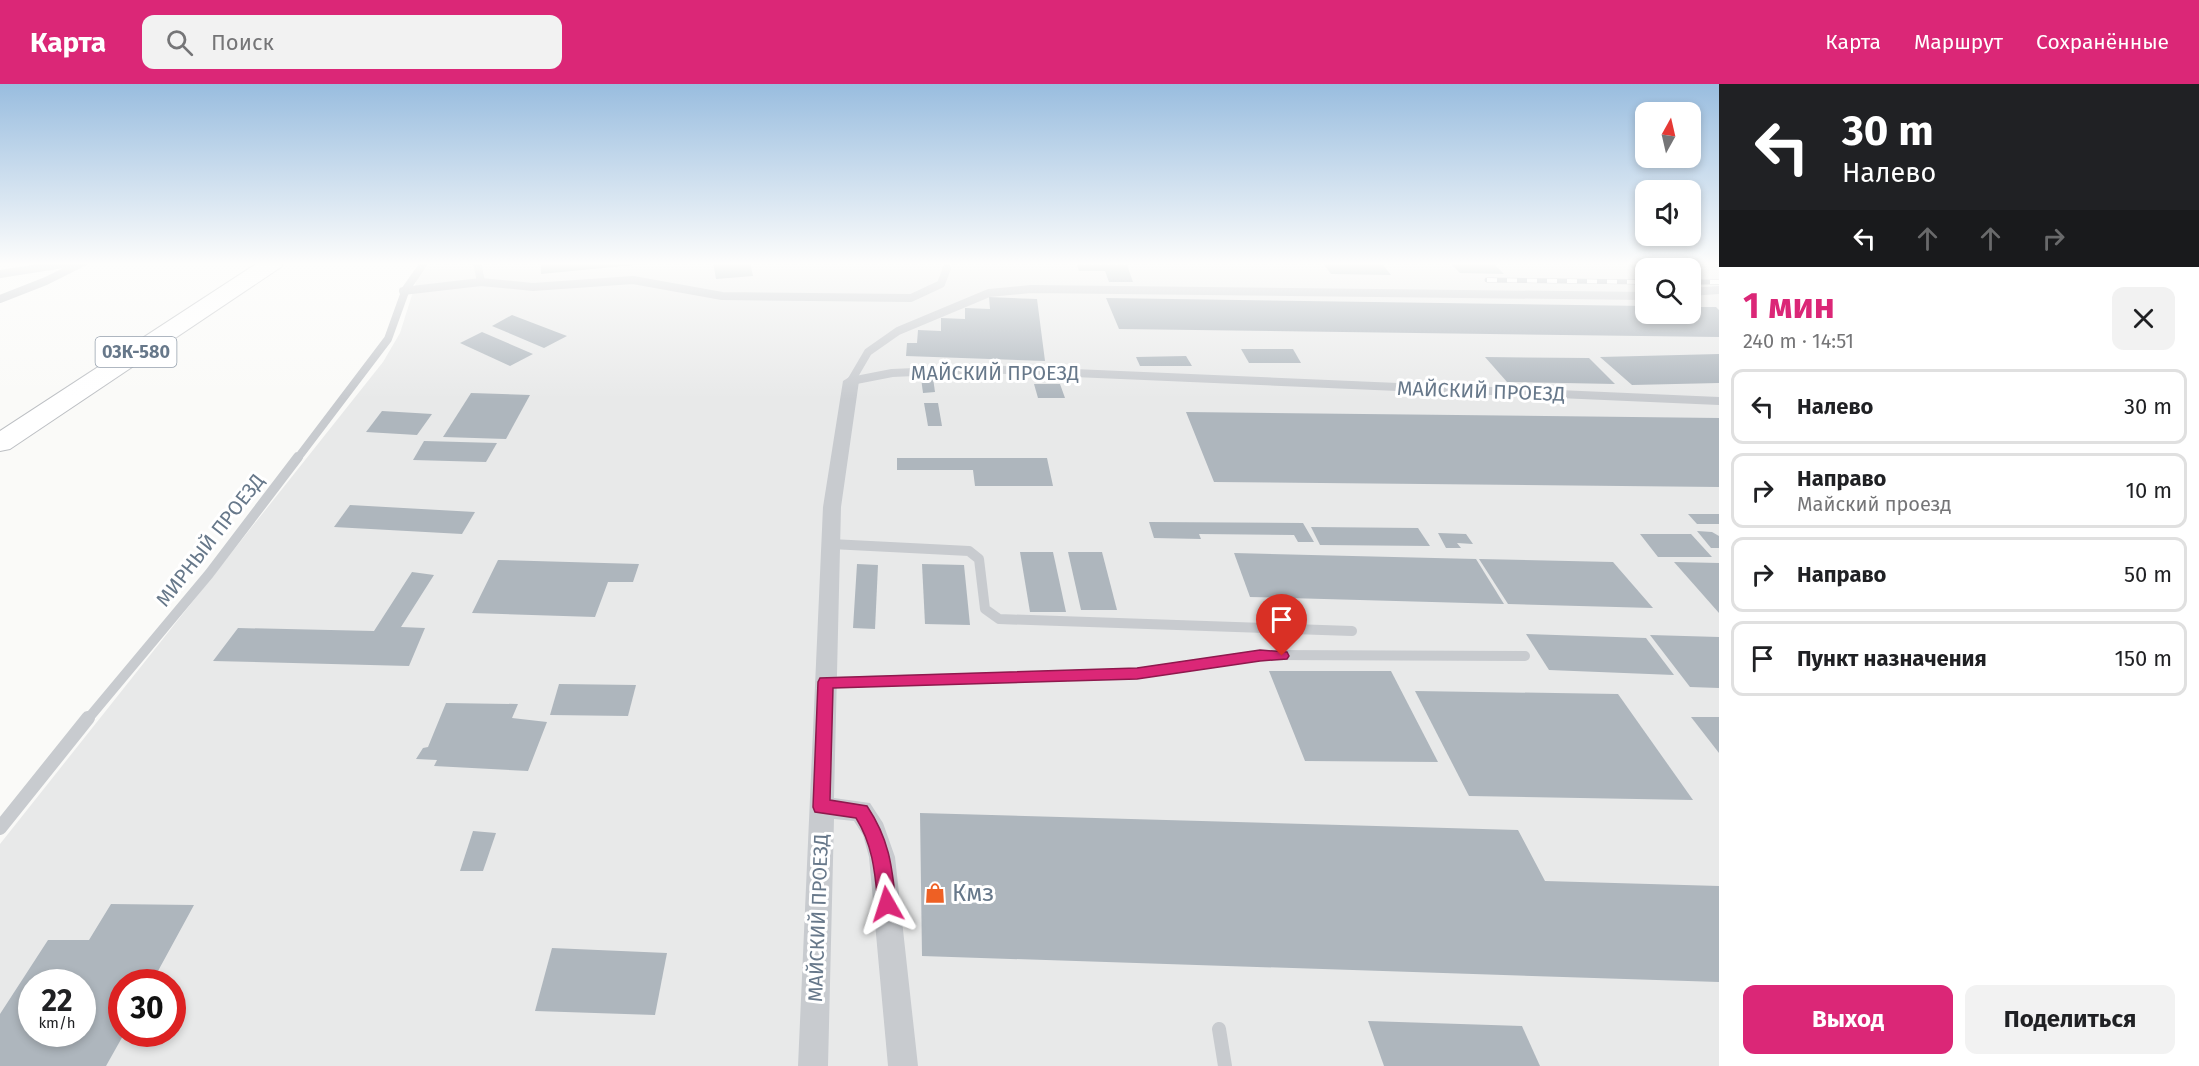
<!DOCTYPE html>
<html lang="ru">
<head>
<meta charset="utf-8">
<style>
	:root { --surface:#fff; --page:#f2f2f2; --text:#202124; --muted:#757577; --line:#e0e0e0; --accent:#db2777 }
	body { margin:0; font-family:"Fira Sans",sans-serif; background:var(--page); color:var(--text); height:100vh; display:flex; flex-direction:column; font-size:22px; white-space:nowrap }
	* { box-sizing:border-box; margin:0 }
	p { font-size:20px; color:var(--muted) }
	.icon { flex:none; width:33px; height:33px; fill:none; stroke:currentColor; stroke-width:2; stroke-linecap:round; stroke-linejoin:round }
	.map { position:relative; flex:1; overflow:hidden }
	.side { display:flex; flex-direction:column; background:var(--surface); width:480px }
	.side>* { flex:none }
	.hud { background:#202124; color:#fff; overflow:hidden }
	.needle { width:39px; rotate:8deg }
	.buttons { position:absolute; left:1635px; top:18px; display:grid; gap:12px }
	.buttons a { display:grid; place-items:center; width:66px; height:66px; border-radius:12px; background:var(--surface); box-shadow:0 3px 9px #0003; font-size:30px }
	.speed { position:absolute; left:18px; top:885px; display:flex; gap:12px; font-size:30px; font-weight:700; text-align:center }
	.speed>* { display:grid; place-content:center; width:78px; height:78px; border-radius:50%; background:var(--surface); box-shadow:0 3px 9px #0003; line-height:1 }
	.speed small { font-size:15px; font-weight:400 }
	.speed .limit { border:9px solid #d22; background:#fff; color:#111 }
	.pin { position:absolute; display:grid; place-items:center; width:51px; height:51px; color:#fff; margin:-62px -26px; border-radius:50% 50% 50% 0; rotate:-45deg; box-shadow:0 0 6px #0007 }
	.pin .icon { rotate:45deg }
	.me { position:absolute; width:66px; margin:-33px; rotate:354deg; stroke-linejoin:round; filter:drop-shadow(0 0 4px #0008) }
	.turn { display:flex; align-items:center; gap:21px; height:126px; padding:0 24px; font-size:27px }
	.turn .icon { width:78px; height:78px; stroke-width:2.5 }
	.turn b { display:block; font-size:42px; line-height:51px }
	.lanes { display:flex; align-items:center; height:57px; padding:0 24px; background:#0003; justify-content:center; gap:30px; direction:ltr }
	.lanes .off { opacity:.35 }
	.round { display:grid; place-items:center; flex:none; width:63px; height:63px; border-radius:12px; background:var(--page) }
	.summary { display:flex; align-items:center; justify-content:space-between; height:102px; padding:0 24px }
	h1 { font-size:36px; font-weight:700; line-height:45px; color:var(--accent) }
	.cta { display:flex; gap:12px; margin-top:auto; padding:12px 24px }
	.cta a { flex:1; height:69px; border-radius:12px; background:var(--accent); color:#fff; font-size:24px; font-weight:700; line-height:69px; text-align:center }
	.cta a+a { background:var(--page); color:var(--text) }
	ul { padding:0; list-style:none }
	li { display:flex; align-items:center; gap:18px; height:75px; margin:0 12px 9px; padding:0 12px; border:3px solid var(--line); border-radius:12px }
	li div { flex:1 }
	li b { display:block; font-size:22px }
	li em { font-style:normal }
	header { display:flex; align-items:center; gap:36px; box-sizing:border-box; height:84px; padding:0 30px; background:var(--accent); color:#fff }
	header strong { font-size:28px }
	nav { display:flex; gap:33px; margin-inline-start:auto; font-size:21px }
	.search { width:420px; height:54px; background:var(--page); display:flex; align-items:center; gap:15px; box-sizing:border-box; padding:0 21px; border-radius:12px; color:var(--muted); font-size:22px }
	main { display:flex; flex:1; min-height:0 }
	.map>svg:first-child { display:block }
	.built { fill:#e8e9e9; fill-rule:evenodd }
	.building { fill:#aeb6bd; fill-rule:evenodd }
	.lines { fill:none; stroke-linecap:round; stroke-linejoin:round }
	.highway-casing { stroke:#bcbfc3; stroke-width:2 }
	.lane-far2 { stroke:#c8cbcf; stroke-width:8 }
	.lane-far1 { stroke:#c8cbcf; stroke-width:10 }
	.lane { stroke:#c8cbcf; stroke-width:14 }
	.street { fill:#c8cbcf; fill-rule:evenodd }
	.highway { fill:#fff; fill-rule:evenodd }
	.rail-casing { stroke:#aaafb6; stroke-width:5 }
	.rail { stroke:#fff; stroke-width:4; stroke-dasharray:10; stroke-linecap:butt }
	.route { fill:#db2777; stroke:#8e194d; stroke-width:1.5 }
	.labels { text-anchor:middle; dominant-baseline:central; stroke-width:6; stroke-linejoin:round; paint-order:stroke }
	.shield { fill:#fff; stroke:#95a0ad; stroke-width:1.5 }
	.shield-label { font-size:18px; font-weight:bold; fill:#67788a }
	.street-label { font-size:20px; fill:#67788a; stroke:#fff }
	.near-poi-label { font-size:24px; fill:#67788a; stroke:#fff; text-anchor:start }
</style>
</head>
<body>
<header>
<strong>Карта</strong>
<div class="search"><svg class="icon" aria-label="search" viewBox="0 0 24 24"><circle cx="10" cy="10" r="6"/><path d="M15 15l6 6"/></svg>Поиск</div>
<nav><a>Карта</a><a>Маршрут</a><a>Сохранённые</a></nav>
</header>
<main>
<div class="map">
<svg width="1719" height="982" viewBox="0 0 1719 982">
	<rect width="100%" height="100%" fill="#fafaf8"/>
	<path class="built" d="M 432,178 L 1719,178 L 1719,982 L 0,982 L 0,760 L 383,278 L 400,249 L 417,195 ZM 1646,184 L 1690,184 L 1690,230 L 1646,230 ZM 32,898 L 82,898 L 82,950 L 32,950 ZM 122,898 L 172,898 L 172,950 L 122,950 Z"/>
	<g class="building">
		<path d="M 541,178 L 655,178 L 655,179 L 541,190 Z"/>
		<path d="M 713,178 L 750,178 L 753,192 L 716,195 Z"/>
		<path d="M 1322,178 L 1381,178 L 1391,191 L 1331,190 Z"/>
		<path d="M 1449,178 L 1492,178 L 1504,190 L 1460,189 Z"/>
		<path d="M 1625,178 L 1647,178 L 1655,184 L 1646,184 L 1646,189 L 1638,189 Z"/>
		<path d="M 1077,181 L 1127,181 L 1133,198 L 1109,198 L 1105,187 L 1079,187 Z"/>
		<path d="M 989,213 L 1037,215 L 1045,277 L 906,272 L 907,259 L 917,259 L 918,246 L 941,247 L 941,234 L 965,235 L 965,224 L 990,225 Z"/>
		<path d="M 1106,214 L 1646,222 L 1646,230 L 1690,230 L 1690,223 L 1716,223 L 1719,226 L 1719,253 L 1119,245 Z"/>
		<path d="M 512,231 L 567,252 L 544,264 L 492,242 Z"/>
		<path d="M 482,248 L 533,270 L 510,282 L 460,259 Z"/>
		<path d="M 1241,265 L 1293,265 L 1301,279 L 1249,279 Z"/>
		<path d="M 1719,270 L 1719,299 L 1632,301 L 1600,273 Z"/>
		<path d="M 1186,272 L 1192,282 L 1140,282 L 1136,273 Z"/>
		<path d="M 1485,273 L 1589,274 L 1615,300 L 1507,298 Z"/>
		<path d="M 921,294 L 933,294 L 935,308 L 923,309 Z"/>
		<path d="M 1034,300 L 1060,300 L 1065,314 L 1038,314 Z"/>
		<path d="M 471,309 L 530,311 L 506,355 L 443,353 Z"/>
		<path d="M 924,319 L 938,319 L 942,342 L 928,342 Z"/>
		<path d="M 382,327 L 432,330 L 417,351 L 366,348 Z"/>
		<path d="M 1186,328 L 1719,334 L 1719,403 L 1214,398 Z"/>
		<path d="M 424,357 L 497,359 L 486,378 L 413,376 Z"/>
		<path d="M 897,374 L 1047,374 L 1053,402 L 975,402 L 973,386 L 897,386 Z"/>
		<path d="M 350,421 L 475,428 L 462,450 L 334,443 Z"/>
		<path d="M 1688,430 L 1719,430 L 1719,440 L 1697,440 Z"/>
		<path d="M 1149,438 L 1303,439 L 1314,458 L 1298,458 L 1294,451 L 1199,450 L 1201,455 L 1154,454 Z"/>
		<path d="M 1311,443 L 1418,444 L 1430,462 L 1320,461 Z"/>
		<path d="M 1697,447 L 1712,448 L 1719,452 L 1719,464 L 1711,464 Z"/>
		<path d="M 1438,449 L 1466,450 L 1473,460 L 1457,459 L 1461,464 L 1446,464 Z"/>
		<path d="M 1640,450 L 1691,450 L 1712,473 L 1658,473 Z"/>
		<path d="M 1020,468 L 1053,468 L 1066,528 L 1030,528 Z"/>
		<path d="M 1068,468 L 1102,468 L 1117,526 L 1081,526 Z"/>
		<path d="M 1234,469 L 1476,475 L 1504,520 L 1250,513 Z"/>
		<path d="M 1479,475 L 1613,478 L 1653,524 L 1508,520 Z"/>
		<path d="M 498,476 L 639,480 L 633,498 L 608,498 L 595,533 L 472,529 Z"/>
		<path d="M 1674,478 L 1719,479 L 1719,529 Z"/>
		<path d="M 857,480 L 878,481 L 875,545 L 853,544 Z"/>
		<path d="M 922,480 L 964,481 L 970,541 L 925,540 Z"/>
		<path d="M 412,488 L 434,491 L 401,543 L 425,544 L 409,582 L 213,577 L 238,544 L 374,547 Z"/>
		<path d="M 1526,550 L 1646,554 L 1674,591 L 1549,586 Z"/>
		<path d="M 1650,551 L 1719,553 L 1719,604 L 1690,603 Z"/>
		<path d="M 1269,587 L 1391,587 L 1438,678 L 1305,677 Z"/>
		<path d="M 559,600 L 636,601 L 628,632 L 550,631 Z"/>
		<path d="M 1415,607 L 1618,610 L 1693,716 L 1469,712 Z"/>
		<path d="M 446,619 L 518,620 L 512,634 L 547,638 L 528,687 L 434,682 L 437,676 L 416,675 L 423,664 L 428,663 Z"/>
		<path d="M 1691,633 L 1719,633 L 1719,669 Z"/>
		<path d="M 920,729 L 1518,746 L 1545,797 L 1719,802 L 1719,898 L 922,872 Z"/>
		<path d="M 473,747 L 496,749 L 483,787 L 460,787 Z"/>
		<path d="M 111,820 L 194,821 L 152,898 L 122,898 L 122,950 L 124,950 L 106,982 L 0,982 L 0,930 L 48,856 L 89,856 ZM 32,898 L 82,898 L 82,950 L 32,950 Z"/>
		<path d="M 552,864 L 667,869 L 655,931 L 535,927 Z"/>
		<path d="M 1368,937 L 1522,942 L 1540,982 L 1384,982 Z"/>
	</g>
	<g class="lines">
		<g class="highway-casing">
			<path id="highway" d="M 259,178 L 284,178 L 281,183 L 10,365 L 0,367 L 0,347 Z"/>
		</g>
		<g class="lane-far2">
			<path d="M 477,178 L 481,198"/>
			<path d="M 0,190 L 76,178"/>
			<path d="M 403,207 L 481,198 L 533,203 L 633,196 L 722,212 L 911,214 L 941,200 L 947,184"/>
			<path d="M 1690,208 L 1719,206"/>
			<path d="M 0,215 L 46,197 L 84,178"/>
			<path d="M 851,297 L 892,289 L 983,285 L 1719,317"/>
			<path d="M 851,297 L 868,268 L 898,247 L 989,209 L 1031,205 L 1646,212"/>
			<path d="M 297,375 L 388,255 L 406,205 L 425,178"/>
		</g>
		<g class="lane-far1">
			<path d="M 831,460 L 969,467 L 979,475 L 985,525 L 999,535 L 1352,547"/>
			<path d="M 826,598 L 1137,589 L 1260,571 L 1525,572"/>
			<path d="M 87,636 L 209,490 L 298,373"/>
		</g>
		<g class="lane">
			<path d="M 0,744 L 88,634"/>
			<path d="M 1219,945 L 1225,982"/>
		</g>
		<path class="street" d="M 851,292 L 859,297 L 841,423 L 834,714 L 870,719 L 883,739 L 895,773 L 918,982 L 888,982 L 869,773 L 863,751 L 854,737 L 834,735 L 828,982 L 798,982 L 823,423 L 843,297 Z"/>
		<use href="#highway" class="highway"/>
		<g class="rail-casing">
			<g id="rail">
				<path d="M 1487,196 L 1646,198"/>
				<path d="M 1690,198 L 1719,198"/>
			</g>
		</g>
		<use href="#rail" class="rail"/>
	</g>
	<linearGradient id="sky" x2="0" y2="1"><stop stop-color="#99bddf"/><stop offset="0.57" stop-color="#fdfdfc"/><stop offset="1" stop-color="#fdfdfc" stop-opacity="0"/></linearGradient>
	<rect width="1719" height="315" fill="url(#sky)"/>
	<path class="route" d="M 1260,566 L 1287,568 L 1289,572 L 1287,575 L 1260,577 L 1137,595 L 833,604 L 830,716 L 867,722 C 889,755 892,781 896,820 L 893,826 L 887,828 L 880,826 L 878,820 C 875,789 873,761 856,734 L 815,728 L 813,723 L 818,598 L 820,594 L 1137,584 Z"/>
	<defs>
		<g id="shop-bare" transform="scale(1.62)"><path d="M-5-2.5h2.3a2.7 3.5 0 0 1 5.4 0H5L5.5 6h-11ZM-1.5-2.5h3a1.5 2.3 0 0 0-3 0Z" fill="#ee6024" stroke="#fff" stroke-width="2.5" paint-order="stroke"/></g>
	</defs>
	<g fill-rule="evenodd">
		<use href="#shop-bare" x="935" y="809"/>
	</g>
	<g class="labels">
		<rect class="shield" x="95.5" y="253" width="81" height="30" rx="4.5"/>
		<g class="shield-label">
			<text x="136" y="268">03К-580</text>
		</g>
		<g class="street-label">
			<text x="995" y="289">МАЙСКИЙ ПРОЕЗД</text>
			<text transform="translate(1481 307) rotate(2)">МАЙСКИЙ ПРОЕЗД</text>
			<text transform="translate(210 456) rotate(-52)">МИРНЫЙ ПРОЕЗД</text>
			<text transform="translate(818 834) rotate(-88)">МАЙСКИЙ ПРОЕЗД</text>
		</g>
		<g class="near-poi-label">
			<text x="952" y="809">Кмз</text>
		</g>
	</g>
</svg>
<div class="buttons">
<a><svg class="needle" viewBox="-14 -14 28 28"><path d="M0-13l5 13h-10z" fill="#e53935"/><path d="M0 13l5-13h-10z" fill="#757577"/></svg></a>
<a><svg class="icon" aria-label="sound" viewBox="0 0 24 24"><path d="M4 9h4l5-4v14l-5-4H4zM17 9q2 3 0 6"/></svg></a>
<a><svg class="icon" aria-label="search" viewBox="0 0 24 24"><circle cx="10" cy="10" r="6"/><path d="M15 15l6 6"/></svg></a>
</div>
<div class="speed"><div>22<small>km/h</small></div><div class="limit">30</div></div>
<div class="pin" style="left:1282px;top:572px;background:#d93025"><svg class="icon" aria-label="arrive" viewBox="0 0 24 24"><path d="M6 21V4h12l-3 4 3 4H6"/></svg></div>
<svg class="me" style="left:887px;top:820px" viewBox="-20 -20 40 40"><path d="M0-17L14 15 0 8-14 15z" fill="#db2777" stroke="#fff" stroke-width="4"/></svg>
</div>
<section class="side">
<div class="hud">
<div class="turn"><svg class="icon" aria-label="left" viewBox="0 0 24 24"><path d="M17 20v-9H6M10 6l-5 5 5 5"/></svg><div><b>30 m</b>Налево</div></div>
<div class="lanes"><svg class="icon" aria-label="left" viewBox="0 0 24 24"><path d="M17 20v-9H6M10 6l-5 5 5 5"/></svg><svg class="icon off" aria-label="ahead" viewBox="0 0 24 24"><path d="M12 20V5M6 11l6-6 6 6"/></svg><svg class="icon off" aria-label="ahead" viewBox="0 0 24 24"><path d="M12 20V5M6 11l6-6 6 6"/></svg><svg class="icon off" aria-label="right" viewBox="0 0 24 24"><path d="M7 20v-9h11M14 6l5 5-5 5"/></svg></div>
</div>
<div class="summary"><div><h1>1 мин</h1><p>240 m · 14:51</p></div><a class="round"><svg class="icon" aria-label="close" viewBox="0 0 24 24"><path d="M6 6l12 12M18 6L6 18"/></svg></a></div>
<ul>
<li><svg class="icon" aria-label="left" viewBox="0 0 24 24"><path d="M17 20v-9H6M10 6l-5 5 5 5"/></svg><div><b>Налево</b></div><em>30 m</em></li>
<li><svg class="icon" aria-label="right" viewBox="0 0 24 24"><path d="M7 20v-9h11M14 6l5 5-5 5"/></svg><div><b>Направо</b><p>Майский проезд</p></div><em>10 m</em></li>
<li><svg class="icon" aria-label="right" viewBox="0 0 24 24"><path d="M7 20v-9h11M14 6l5 5-5 5"/></svg><div><b>Направо</b></div><em>50 m</em></li>
<li><svg class="icon" aria-label="arrive" viewBox="0 0 24 24"><path d="M6 21V4h12l-3 4 3 4H6"/></svg><div><b>Пункт назначения</b></div><em>150 m</em></li>
</ul>
<div class="cta"><a>Выход</a><a>Поделиться</a></div>
</section>
</main>
</body>
</html>
